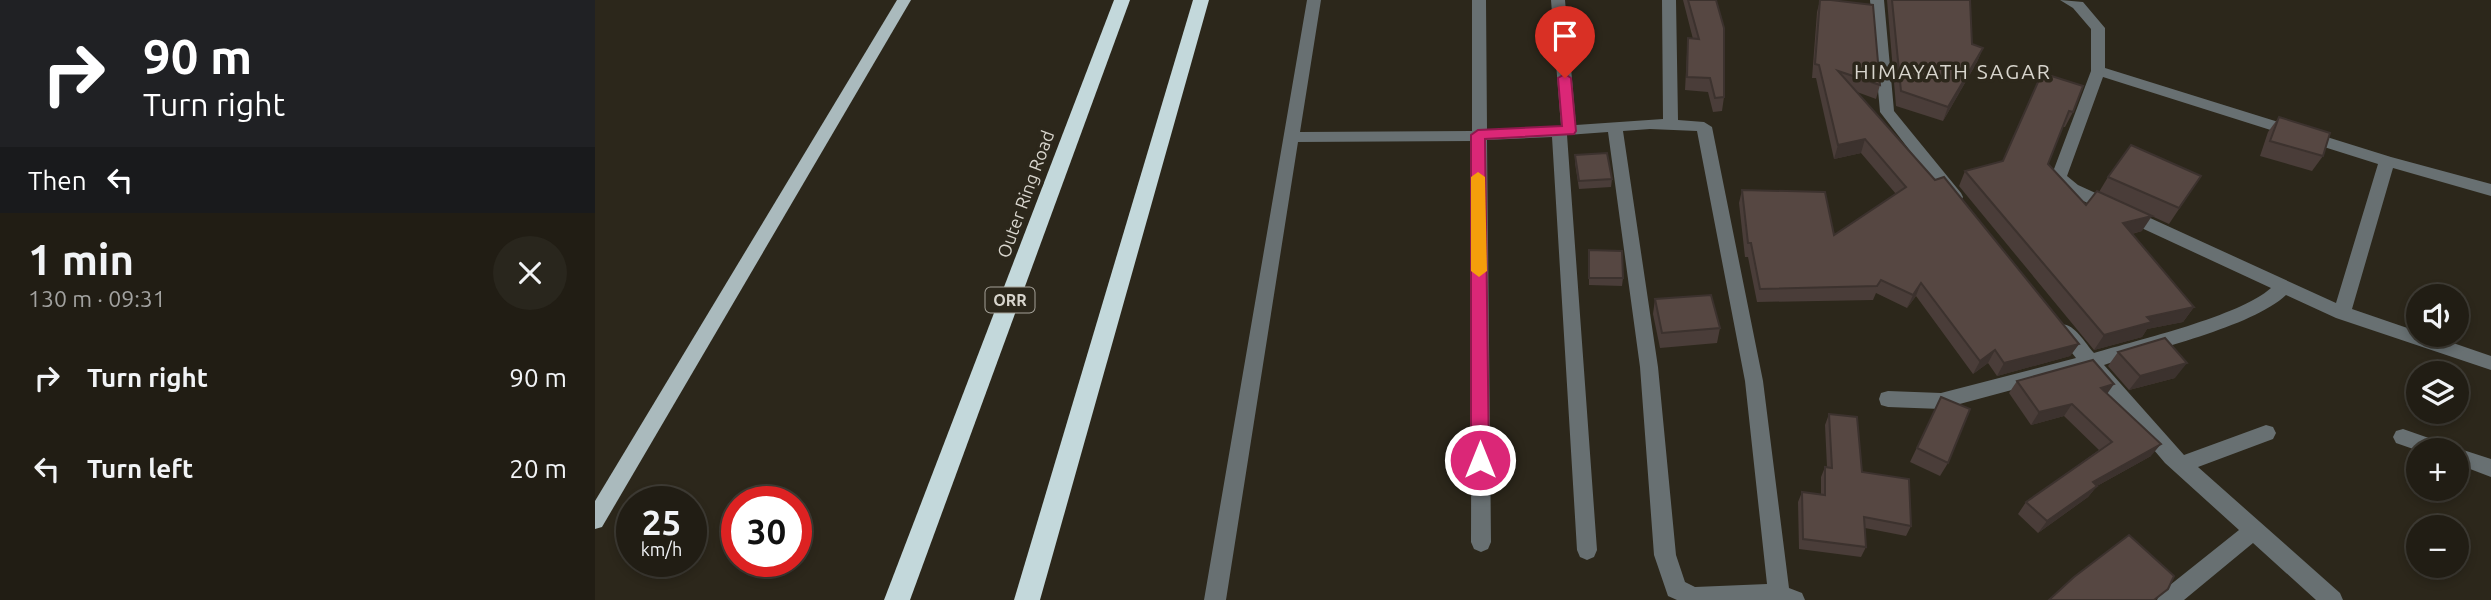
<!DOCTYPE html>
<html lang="en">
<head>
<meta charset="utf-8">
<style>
	:root { --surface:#211d14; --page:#29261d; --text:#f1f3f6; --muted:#a2a2a0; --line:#3e3b34 }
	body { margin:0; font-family:Ubuntu,sans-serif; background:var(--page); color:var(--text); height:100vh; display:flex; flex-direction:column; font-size:26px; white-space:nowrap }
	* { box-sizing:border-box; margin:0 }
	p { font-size:23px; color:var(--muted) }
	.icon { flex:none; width:38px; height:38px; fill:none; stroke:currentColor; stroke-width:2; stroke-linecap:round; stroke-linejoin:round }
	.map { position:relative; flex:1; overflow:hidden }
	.sheet { display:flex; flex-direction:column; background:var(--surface); width:595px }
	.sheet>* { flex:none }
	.top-card { background:#202124; color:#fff; overflow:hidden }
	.controls { position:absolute; left:1811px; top:284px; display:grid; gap:14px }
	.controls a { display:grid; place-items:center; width:63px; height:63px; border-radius:50%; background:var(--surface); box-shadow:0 4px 10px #0003,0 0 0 2px var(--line); font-size:35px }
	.speed { position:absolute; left:21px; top:486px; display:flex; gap:14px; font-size:35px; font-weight:700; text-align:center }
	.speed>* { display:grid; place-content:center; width:91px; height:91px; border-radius:50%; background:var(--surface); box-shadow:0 4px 10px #0003,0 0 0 2px var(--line); line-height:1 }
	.speed small { font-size:18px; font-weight:400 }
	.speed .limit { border:10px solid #d22; background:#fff; color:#111 }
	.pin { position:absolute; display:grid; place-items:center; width:60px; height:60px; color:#fff; margin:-72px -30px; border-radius:50% 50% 50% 0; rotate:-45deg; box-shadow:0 0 7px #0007 }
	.pin .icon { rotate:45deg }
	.me { position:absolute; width:77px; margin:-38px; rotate:0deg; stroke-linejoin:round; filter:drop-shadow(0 0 5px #0008) }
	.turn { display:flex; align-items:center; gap:24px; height:147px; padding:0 28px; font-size:32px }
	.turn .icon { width:91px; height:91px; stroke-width:2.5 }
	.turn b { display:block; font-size:49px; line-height:60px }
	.then { display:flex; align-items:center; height:66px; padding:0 28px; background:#0003; gap:14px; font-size:26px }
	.round { display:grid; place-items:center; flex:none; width:74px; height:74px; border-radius:37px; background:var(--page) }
	.overview { display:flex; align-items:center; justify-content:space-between; height:119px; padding:0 28px }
	h1 { font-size:42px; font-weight:700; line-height:52px }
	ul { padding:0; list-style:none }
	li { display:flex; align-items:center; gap:21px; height:91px; padding:0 28px }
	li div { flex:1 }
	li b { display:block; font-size:26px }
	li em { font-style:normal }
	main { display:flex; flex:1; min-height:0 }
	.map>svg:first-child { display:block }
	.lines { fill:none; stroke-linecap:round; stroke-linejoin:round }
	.minor { fill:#687072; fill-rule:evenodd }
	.major { fill:#aababd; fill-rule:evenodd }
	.highway { fill:#c3d8db; fill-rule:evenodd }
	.wall { fill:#4a3d39 }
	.shaded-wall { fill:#3c322e }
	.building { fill:#564742; stroke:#3c322e; stroke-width:2 }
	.route { fill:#db2777; stroke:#8e194d; stroke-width:2 }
	.slow { fill:#f59e0b }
	.labels { text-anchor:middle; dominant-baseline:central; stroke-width:7; stroke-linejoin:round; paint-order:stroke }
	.shield { fill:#2c271b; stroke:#a4a198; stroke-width:2 }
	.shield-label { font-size:16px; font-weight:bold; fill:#d8d5cd }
	.street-label { font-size:18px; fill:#d8d5cd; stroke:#2c271b }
	.quarter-label { font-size:21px; letter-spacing:2px; fill:#d8d5cd; stroke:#2c271b }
</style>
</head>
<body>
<main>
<section class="sheet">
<div class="top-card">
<div class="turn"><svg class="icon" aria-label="right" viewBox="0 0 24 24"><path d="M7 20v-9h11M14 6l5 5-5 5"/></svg><div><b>90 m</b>Turn right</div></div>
<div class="then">Then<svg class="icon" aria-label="left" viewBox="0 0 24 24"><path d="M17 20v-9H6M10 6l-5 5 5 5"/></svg></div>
</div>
<div class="overview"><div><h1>1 min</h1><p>130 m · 09:31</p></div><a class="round"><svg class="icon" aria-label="close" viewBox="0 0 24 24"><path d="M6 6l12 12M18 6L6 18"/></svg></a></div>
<ul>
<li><svg class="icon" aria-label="right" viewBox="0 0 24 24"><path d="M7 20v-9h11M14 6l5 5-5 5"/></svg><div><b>Turn right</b></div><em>90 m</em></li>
<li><svg class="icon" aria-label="left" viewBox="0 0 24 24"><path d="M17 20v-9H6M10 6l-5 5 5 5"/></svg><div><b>Turn left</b></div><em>20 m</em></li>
</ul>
</section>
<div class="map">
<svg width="1896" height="600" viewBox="0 0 1896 600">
	<rect width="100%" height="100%" fill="#2c271b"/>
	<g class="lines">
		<g class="minor">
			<path d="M 712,0 L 726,0 L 705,132 L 877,131 L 877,0 L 891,0 L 892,130 L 966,126 L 956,0 L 970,0 L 981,125 L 1068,119 L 1067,0 L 1081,0 L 1083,120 L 1109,122 L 1117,127 L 1168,381 L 1194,588 L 1207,593 L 1210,600 L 1082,600 L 1073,596 L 1059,555 L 1045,367 L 1013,132 L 972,135 L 1002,550 L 999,557 L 992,560 L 985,557 L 982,550 L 957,137 L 892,140 L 896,542 L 893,549 L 886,552 L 879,549 L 876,542 L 877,141 L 703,142 L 631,600 L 609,600 ZM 1055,129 L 1102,131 L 1150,381 L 1172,584 L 1100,587 L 1090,582 L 1081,555 L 1063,367 L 1028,131 Z"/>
			<path d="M 1275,0 L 1289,0 L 1299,111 L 1366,193 L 1368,197 L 1366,201 L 1354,201 L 1285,112 Z"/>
			<path d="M 1465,0 L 1488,2 L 1510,28 L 1510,68 L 1796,157 L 1896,184 L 1896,196 L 1798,168 L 1757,309 L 1824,332 L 1824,334 L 1832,334 L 1896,356 L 1896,370 L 1741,318 L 1691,295 C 1657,327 1556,350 1509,365 L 1589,455 L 1671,425 L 1678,427 L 1681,433 L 1678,439 L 1603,467 L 1745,593 L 1748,600 L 1721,600 L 1658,543 L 1589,600 L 1562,600 L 1565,593 L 1644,530 L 1570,463 L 1491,370 L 1346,409 L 1293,407 L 1286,405 L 1284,399 L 1286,393 L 1293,391 L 1346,393 L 1481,358 L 1459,330 L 1462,325 C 1478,320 1489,342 1499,353 C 1543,340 1645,316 1676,288 L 1471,193 L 1456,177 L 1496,71 L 1496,29 L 1478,8 ZM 1508,77 L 1783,164 L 1741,303 L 1483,185 L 1472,176 Z"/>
			<path d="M 1808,429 L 1851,444 L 1854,450 L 1824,451 L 1801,443 L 1798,437 L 1801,431 Z"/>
			<path d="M 1862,448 L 1896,459 L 1896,477 L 1862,464 L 1862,450 L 1856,450 Z"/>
		</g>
		<path class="major" d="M 302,0 L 316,0 L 7,527 L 0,529 L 0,501 Z"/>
		<g class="highway">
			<path d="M 519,0 L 535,0 L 315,600 L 289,600 Z"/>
			<path d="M 598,0 L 614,0 L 445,600 L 419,600 Z"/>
		</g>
	</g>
	<g class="wall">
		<path d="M 1088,0 L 1121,0 L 1129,97 L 1127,111 L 1118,112 L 1113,92 L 1090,90 L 1092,52 L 1093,38 L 1098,39 Z"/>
		<path d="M 1225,0 L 1285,85 L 1281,99 L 1262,92 L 1484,344 L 1475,356 L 1402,376 L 1393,363 L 1378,374 L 1321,296 L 1312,308 L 1281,293 L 1278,300 L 1162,302 L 1153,257 L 1150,257 L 1144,203 L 1147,190 L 1239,235 L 1301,194 L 1266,153 L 1239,159 L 1221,78 L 1217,78 L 1222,12 Z"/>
		<path d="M 1292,0 L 1375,0 L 1377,44 L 1388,48 L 1382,62 L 1348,121 L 1301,106 Z"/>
		<path d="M 1447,73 L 1478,112 L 1470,127 L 1468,127 L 1453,164 L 1491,205 L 1547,231 L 1537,234 L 1599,307 L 1588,322 L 1552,329 L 1547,337 L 1499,350 L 1364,186 L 1370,171 L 1408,161 Z"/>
		<path d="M 1684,117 L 1728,156 L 1717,171 L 1665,156 L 1673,132 Z"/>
		<path d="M 980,155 L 1017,179 L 1016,187 L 984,189 L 980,163 Z"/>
		<path d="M 1606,176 L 1574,224 L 1504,192 L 1513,177 Z"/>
		<path d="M 994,250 L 1028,278 L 1027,286 L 994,285 Z"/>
		<path d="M 1060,299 L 1125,328 L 1122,343 L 1065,348 L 1058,314 Z"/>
		<path d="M 1523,352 L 1580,378 L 1534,390 L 1513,366 Z"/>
		<path d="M 1422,381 L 1512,394 L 1556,456 L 1502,486 L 1493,497 L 1443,533 L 1423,514 L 1431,502 L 1504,450 L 1469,416 L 1436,425 L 1414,393 Z"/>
		<path d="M 1346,397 L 1353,463 L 1345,476 L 1315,462 Z"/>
		<path d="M 1234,414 L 1267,472 L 1316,526 L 1311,536 L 1270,528 L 1271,547 L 1266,557 L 1204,549 L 1203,502 L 1207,492 L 1226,495 L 1226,477 L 1230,467 L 1232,467 L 1230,425 Z"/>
	</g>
	<g class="shaded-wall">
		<path d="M 1388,48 L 1382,62 L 1348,121 L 1353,107 Z"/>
		<path d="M 1270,139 L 1266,153 L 1239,159 L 1243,145 Z"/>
		<path d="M 1557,216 L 1547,231 L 1519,238 L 1528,223 Z"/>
		<path d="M 1326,283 L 1321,296 L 1312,308 L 1318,295 Z"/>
		<path d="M 1599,307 L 1588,322 L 1552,329 L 1547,337 L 1499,350 L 1509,335 L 1552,317 Z"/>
		<path d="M 1484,344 L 1475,356 L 1402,376 L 1409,363 Z"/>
		<path d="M 1400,350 L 1393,363 L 1378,374 L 1385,361 Z"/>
		<path d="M 1592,363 L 1580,378 L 1534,390 L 1545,376 Z"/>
		<path d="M 1519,384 L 1510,397 L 1506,388 Z"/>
		<path d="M 1477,404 L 1469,416 L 1436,425 L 1444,412 Z"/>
		<path d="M 1566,444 L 1556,456 L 1502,486 L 1493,497 L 1443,533 L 1452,521 L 1498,482 Z"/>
	</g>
	<g class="building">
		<path d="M 1093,0 L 1121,0 L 1129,28 L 1129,97 L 1120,98 L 1115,78 L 1092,77 L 1093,38 L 1104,39 Z"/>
		<path d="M 1225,0 L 1236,0 L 1278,5 L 1285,85 L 1243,71 L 1340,180 L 1349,177 L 1484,344 L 1409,363 L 1400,350 L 1385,361 L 1326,283 L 1318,295 L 1286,280 L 1282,286 L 1165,289 L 1156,243 L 1153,243 L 1147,190 L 1230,192 L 1239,235 L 1311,187 L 1270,139 L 1243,145 L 1224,65 L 1220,64 Z"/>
		<path d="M 1297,0 L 1375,0 L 1377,44 L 1388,48 L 1353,107 L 1306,91 Z"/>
		<path d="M 1447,73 L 1488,86 L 1478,112 L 1474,111 L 1453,164 L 1491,205 L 1502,191 L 1557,216 L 1528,223 L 1599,307 L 1552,317 L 1557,322 L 1509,335 L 1370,171 L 1408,161 Z"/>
		<path d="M 1684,117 L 1735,133 L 1728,156 L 1675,141 Z"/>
		<path d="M 1536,145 L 1606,176 L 1584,208 L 1513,177 Z"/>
		<path d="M 1012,153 L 1017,179 L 984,181 L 980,155 Z"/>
		<path d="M 994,250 L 1027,251 L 1028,278 L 994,278 Z"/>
		<path d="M 1116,295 L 1125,328 L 1067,333 L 1060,299 Z"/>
		<path d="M 1570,338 L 1592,363 L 1545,376 L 1523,352 Z"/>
		<path d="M 1498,360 L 1519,384 L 1506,388 L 1566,444 L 1498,482 L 1502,486 L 1452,521 L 1431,502 L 1517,442 L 1477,404 L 1444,412 L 1422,381 Z"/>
		<path d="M 1346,397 L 1375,409 L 1353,463 L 1322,448 Z"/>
		<path d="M 1234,414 L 1262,417 L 1267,472 L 1314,479 L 1316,526 L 1269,517 L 1271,547 L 1208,539 L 1207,492 L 1230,495 L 1230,467 L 1237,468 Z"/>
		<path d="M 1534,535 L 1579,576 L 1573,589 L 1559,600 L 1454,600 L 1479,577 Z"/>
	</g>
	<path class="route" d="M 970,74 L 976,78 L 981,131 L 979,134 L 890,139 L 894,460 L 891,466 L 885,468 L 879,466 L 876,460 L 876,135 L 883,130 L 967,126 L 963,78 Z"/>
	<path class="slow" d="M 883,172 L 890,177 L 892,271 L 884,277 L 876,271 L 876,177 Z"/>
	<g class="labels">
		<rect class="shield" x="390.5" y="287.5" width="49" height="25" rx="5"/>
		<g class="shield-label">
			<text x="415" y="300">ORR</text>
		</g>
		<g class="street-label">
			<text transform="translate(430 194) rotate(-70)">Outer Ring Road</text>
		</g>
		<g class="quarter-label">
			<text x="1358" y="71">HIMAYATH SAGAR</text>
		</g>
	</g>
</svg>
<div class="controls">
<a><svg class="icon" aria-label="sound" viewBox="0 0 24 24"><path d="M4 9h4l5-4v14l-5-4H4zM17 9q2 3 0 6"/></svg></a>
<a><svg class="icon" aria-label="layers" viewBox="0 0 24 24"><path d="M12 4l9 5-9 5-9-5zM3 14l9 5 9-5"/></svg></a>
<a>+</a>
<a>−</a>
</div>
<div class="speed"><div>25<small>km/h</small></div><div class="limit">30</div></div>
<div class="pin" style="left:970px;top:78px;background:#d93025"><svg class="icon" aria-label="arrive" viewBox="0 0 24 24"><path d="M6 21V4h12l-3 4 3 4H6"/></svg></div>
<svg class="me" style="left:885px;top:460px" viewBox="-20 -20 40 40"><circle r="17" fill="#db2777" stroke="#fff" stroke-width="3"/><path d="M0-11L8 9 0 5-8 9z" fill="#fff"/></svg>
</div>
</main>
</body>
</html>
